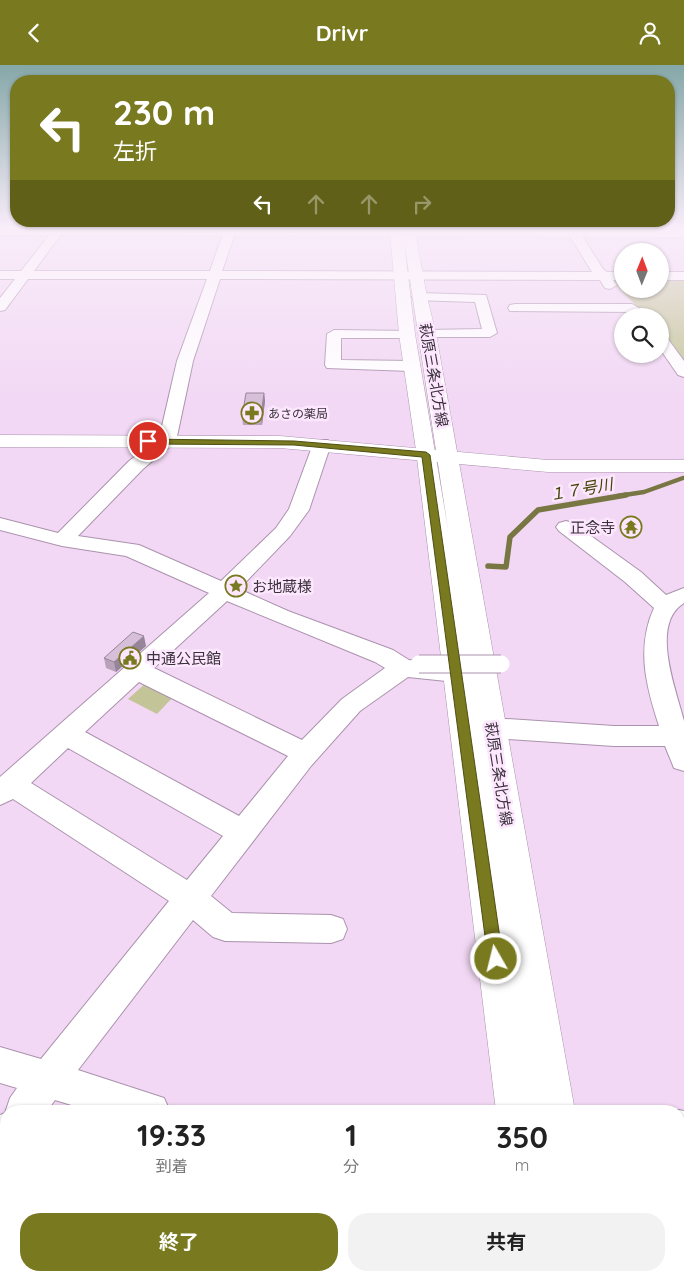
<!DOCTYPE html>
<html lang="ja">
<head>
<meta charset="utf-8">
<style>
	:root { --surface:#fff; --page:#f2f2f2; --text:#222; --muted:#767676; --accent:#79791f }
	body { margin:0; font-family:Quicksand,"Noto Sans JP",sans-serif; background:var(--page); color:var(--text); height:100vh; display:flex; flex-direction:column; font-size:19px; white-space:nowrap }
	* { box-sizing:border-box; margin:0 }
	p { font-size:16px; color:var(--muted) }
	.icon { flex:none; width:28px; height:28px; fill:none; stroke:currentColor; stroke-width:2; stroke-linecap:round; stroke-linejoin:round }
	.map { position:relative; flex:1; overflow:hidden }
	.side { position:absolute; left:0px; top:1040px; width:685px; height:176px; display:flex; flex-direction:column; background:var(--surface); border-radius:20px 20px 0 0; box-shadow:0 1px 4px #0004 }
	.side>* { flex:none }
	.top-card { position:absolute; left:10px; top:10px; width:665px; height:152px; border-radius:20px; box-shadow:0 1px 4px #0004; background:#79791f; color:#fff; overflow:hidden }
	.needle { width:32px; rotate:1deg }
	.tools { position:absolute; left:614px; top:178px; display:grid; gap:10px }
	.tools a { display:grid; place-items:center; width:55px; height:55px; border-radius:50%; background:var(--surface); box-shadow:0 1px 4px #0004; font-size:25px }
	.pin { position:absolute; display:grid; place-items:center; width:42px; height:42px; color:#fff; margin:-21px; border:2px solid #fff; border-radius:50%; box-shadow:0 1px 5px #0007 }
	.me { position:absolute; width:55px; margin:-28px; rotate:352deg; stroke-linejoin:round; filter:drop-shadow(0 0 4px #0008) }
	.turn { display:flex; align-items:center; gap:18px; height:105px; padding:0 20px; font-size:22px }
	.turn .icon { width:65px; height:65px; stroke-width:2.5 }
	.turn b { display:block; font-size:35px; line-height:42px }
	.lanes { display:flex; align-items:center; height:48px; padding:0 20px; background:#0003; justify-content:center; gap:25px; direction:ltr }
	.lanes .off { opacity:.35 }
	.eta { display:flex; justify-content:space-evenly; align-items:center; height:85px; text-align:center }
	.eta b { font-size:30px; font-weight:700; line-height:35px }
	.primary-button { display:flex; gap:10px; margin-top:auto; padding:10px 20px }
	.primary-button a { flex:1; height:58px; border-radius:20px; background:var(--accent); color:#fff; font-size:20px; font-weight:700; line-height:58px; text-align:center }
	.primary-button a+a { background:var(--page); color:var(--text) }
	header { display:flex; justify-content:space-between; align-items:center; height:65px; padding:0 20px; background:var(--accent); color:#fff; font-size:22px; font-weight:700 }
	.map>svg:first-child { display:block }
	.green { fill:#c3c598 }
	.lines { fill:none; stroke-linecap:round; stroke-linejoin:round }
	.stream-far1 { stroke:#787643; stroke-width:4.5 }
	.stream { stroke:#787643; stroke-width:5.5 }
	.minor-casing { stroke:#ab92ad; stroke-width:2 }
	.tertiary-casing { stroke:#ab92ad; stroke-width:1 }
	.secondary-casing { stroke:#ab92ad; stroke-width:1 }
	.primary-casing { stroke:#ab92ad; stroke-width:1 }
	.minor { fill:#fff; fill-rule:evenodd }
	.tertiary { fill:#fff; fill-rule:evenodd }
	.secondary { fill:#fff; fill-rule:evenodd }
	.primary { fill:#fff; fill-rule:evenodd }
	.pedestrian-bridge-casing { stroke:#ab92ad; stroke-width:19; stroke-linecap:butt }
	.pedestrian-bridge { stroke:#fff; stroke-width:17 }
	.wall { fill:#b9a3bb }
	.shaded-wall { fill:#968598 }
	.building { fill:#d7bed9; stroke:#968598 }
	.route { fill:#79791f; stroke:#4f4f14 }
	.labels { text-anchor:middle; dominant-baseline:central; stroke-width:5; stroke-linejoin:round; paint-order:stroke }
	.far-poi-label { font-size:12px; fill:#3b313b; stroke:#fce7fe; text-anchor:start }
	.street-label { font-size:15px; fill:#3b313b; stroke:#fce7fe }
	.poi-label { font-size:15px; fill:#3b313b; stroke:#fce7fe; text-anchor:start }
	.water-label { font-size:16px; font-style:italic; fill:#444406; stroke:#fce7fe }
</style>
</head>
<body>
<header><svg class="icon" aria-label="back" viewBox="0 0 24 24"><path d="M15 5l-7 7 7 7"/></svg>Drivr<svg class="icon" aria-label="person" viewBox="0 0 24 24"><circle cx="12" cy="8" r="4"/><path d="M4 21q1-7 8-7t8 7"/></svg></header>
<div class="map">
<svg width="684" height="1216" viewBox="0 0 684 1216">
	<rect width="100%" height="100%" fill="#f2d8f4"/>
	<g class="green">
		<path d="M 609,213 L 622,213 L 622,224 L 660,224 L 660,213 L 684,214 L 684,299 L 660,268 L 660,251 L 646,251 Z"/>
		<path d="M 147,617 L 174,631 L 157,649 L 128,634 Z"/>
	</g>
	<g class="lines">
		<path class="stream-far1" d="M 618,431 L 644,427 L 683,413"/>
		<path class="stream" d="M 488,501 L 506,502 L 510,472 L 538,445 L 626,430"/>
		<g class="minor-casing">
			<g id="minor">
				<path d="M 55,163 L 70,163 L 62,168 L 34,206 L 210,206 L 225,163 L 237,163 L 222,206 L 592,207 L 565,163 L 577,163 L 603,204 L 607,207 L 622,207 L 622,215 L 613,215 L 617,220 L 610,224 L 605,223 L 600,215 L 220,214 L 193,296 L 176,376 L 143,404 L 78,471 L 139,480 L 221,516 L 276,463 L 289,444 L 313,379 L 316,375 L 328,375 L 331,379 L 309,445 L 290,471 L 239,524 L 288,546 L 393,585 L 409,595 L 465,603 L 469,609 L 465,615 L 456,617 L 408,612 L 360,646 L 311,701 L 211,831 L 232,848 L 331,850 L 343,854 L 347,864 L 343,874 L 331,878 L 225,876 L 213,872 L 193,855 L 78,1005 L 164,1033 L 170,1046 L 91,1046 L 55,1035 L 47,1046 L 6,1046 L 6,1092 L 0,1095 L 0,1050 L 5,1048 L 10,1033 L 17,1023 L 0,1018 L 0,982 L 41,994 L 169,836 L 13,734 L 0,740 L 0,712 L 209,528 L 126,491 L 62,481 L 0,465 L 0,453 L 58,468 L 129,396 L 159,374 L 177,296 L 207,214 L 28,214 L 5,245 L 0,246 L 0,233 L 15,214 L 0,214 L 0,206 L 21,206 ZM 227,536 L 375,597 L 385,603 L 342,634 L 302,675 L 154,603 ZM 139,617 L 288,691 L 239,751 L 85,667 ZM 68,683 L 223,771 L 187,815 L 31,718 Z"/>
				<rect x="660" y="207" width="24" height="8"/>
				<path d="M 419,228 L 486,230 L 497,268 L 490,272 L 423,272 L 421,269 L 423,266 L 428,265 L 482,264 L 475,237 L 414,235 L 412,232 Z"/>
				<path d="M 515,239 L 632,239 L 639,243 L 632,247 L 510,246 L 508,243 L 510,240 Z"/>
				<path d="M 334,265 L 412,266 L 414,269 L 412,272 L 407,273 L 341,273 L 341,295 L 411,296 L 419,301 L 411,306 L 327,303 L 325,300 L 327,269 Z"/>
				<path d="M 660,269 L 665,270 L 684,296 L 684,312 L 678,310 L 660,284 Z"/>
				<path d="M 566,456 L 573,458 L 641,507 L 666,530 L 684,523 L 684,538 C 649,559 677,627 684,656 C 684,671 684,690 684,706 L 674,703 L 665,681 L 614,681 L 491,673 L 482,670 L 478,663 L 482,656 L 491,653 L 614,661 L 659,661 C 646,621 636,583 654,543 L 625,517 L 559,466 L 556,462 L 559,458 Z"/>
				<path d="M 679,1045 L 684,1046 L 684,1084 L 679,1083 L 679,1046 L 675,1046 Z"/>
				<path d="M 190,1210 L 234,1210 L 233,1216 L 189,1216 Z"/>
			</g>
		</g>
		<g class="tertiary-casing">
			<path id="tertiary" d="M 0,370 L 280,371 L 548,395 L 684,395 L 684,407 L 548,407 L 280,383 L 0,382 Z"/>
		</g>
		<g class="secondary-casing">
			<g id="secondary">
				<path d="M 394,163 L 410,163 L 415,167 L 427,232 L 436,269 L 575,1046 L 496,1046 L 416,385 L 399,269 L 390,167 ZM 403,169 L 448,464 L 415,269 Z"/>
				<path d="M 515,1210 L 605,1210 L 606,1216 L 516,1216 Z"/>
			</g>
		</g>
		<g class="primary-casing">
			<path id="primary" d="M 0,163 L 684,164 L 684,172 L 0,170 Z"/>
		</g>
		<use href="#minor" class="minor"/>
		<use href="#tertiary" class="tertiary"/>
		<use href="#secondary" class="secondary"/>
		<use href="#primary" class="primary"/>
		<g class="pedestrian-bridge-casing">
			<path id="pedestrian-bridge" d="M 419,599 L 501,599"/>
		</g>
		<use href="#pedestrian-bridge" class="pedestrian-bridge"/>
	</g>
	<g class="wall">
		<path d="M 264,328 L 265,336 L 262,360 L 243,360 L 242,352 Z"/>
		<path d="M 146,581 L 116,607 L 106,603 L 104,593 Z"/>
	</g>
	<g class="shaded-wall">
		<path d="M 264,328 L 265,336 L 262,360 L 261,352 Z"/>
		<path d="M 144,571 L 146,581 L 116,607 L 114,597 Z"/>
	</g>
	<g class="building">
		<path d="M 246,328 L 264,328 L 261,352 L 242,352 Z"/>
		<path d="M 133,567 L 144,571 L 114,597 L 104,593 Z"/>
	</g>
	<linearGradient id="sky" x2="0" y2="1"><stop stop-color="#85a7a8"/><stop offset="0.49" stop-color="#f9edfa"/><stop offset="1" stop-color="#f9edfa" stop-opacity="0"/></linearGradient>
	<rect width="684" height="333" fill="url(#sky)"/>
	<path class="route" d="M 145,374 L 294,376 L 426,387 L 430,390 L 503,894 L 501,899 L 496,901 L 490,899 L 488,894 L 422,392 L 294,380 L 148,379 L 145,378 Z"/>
	<defs>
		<g id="pharmacy-ring" transform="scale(1.125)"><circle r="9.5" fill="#fce7fe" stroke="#79791f" stroke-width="1.5"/><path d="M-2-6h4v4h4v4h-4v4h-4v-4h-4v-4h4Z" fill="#79791f"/></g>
		<g id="temple-ring" transform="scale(1.125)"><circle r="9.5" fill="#fce7fe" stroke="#79791f" stroke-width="1.5"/><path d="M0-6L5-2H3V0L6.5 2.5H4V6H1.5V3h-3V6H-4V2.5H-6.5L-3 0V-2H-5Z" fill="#79791f"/></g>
		<g id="sight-ring" transform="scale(1.125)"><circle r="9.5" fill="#fce7fe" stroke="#79791f" stroke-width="1.5"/><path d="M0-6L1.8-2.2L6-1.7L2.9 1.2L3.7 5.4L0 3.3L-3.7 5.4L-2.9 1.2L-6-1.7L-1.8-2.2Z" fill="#79791f"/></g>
		<g id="civic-ring" transform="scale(1.125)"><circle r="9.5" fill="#fce7fe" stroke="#79791f" stroke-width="1.5"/><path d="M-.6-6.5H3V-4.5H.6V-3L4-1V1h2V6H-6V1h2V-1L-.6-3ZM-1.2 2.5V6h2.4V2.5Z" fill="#79791f"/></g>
	</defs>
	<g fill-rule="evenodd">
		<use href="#pharmacy-ring" x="252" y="348"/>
		<use href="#temple-ring" x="631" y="462"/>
		<use href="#sight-ring" x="236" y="521"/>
		<use href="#civic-ring" x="130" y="593"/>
	</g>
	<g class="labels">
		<g class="far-poi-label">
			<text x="268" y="348">あさの薬局</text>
		</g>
		<g class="street-label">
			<text transform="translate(434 310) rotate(80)">萩原三条北方線</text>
			<text transform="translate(499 709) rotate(81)">萩原三条北方線</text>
		</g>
		<g class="poi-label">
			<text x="615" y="462" text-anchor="end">正念寺</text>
			<text x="252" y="521">お地蔵様</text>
			<text x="146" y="593">中通公民館</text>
		</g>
		<g class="water-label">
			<text transform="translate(581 424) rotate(-10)">１７号川</text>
		</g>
	</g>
</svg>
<div class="tools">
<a><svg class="needle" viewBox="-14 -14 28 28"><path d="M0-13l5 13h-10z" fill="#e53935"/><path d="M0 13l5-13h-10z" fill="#767676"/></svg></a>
<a><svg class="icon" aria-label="search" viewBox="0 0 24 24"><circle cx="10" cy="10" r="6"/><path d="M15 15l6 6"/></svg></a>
</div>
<div class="pin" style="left:148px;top:376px;background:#d93025"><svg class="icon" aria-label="arrive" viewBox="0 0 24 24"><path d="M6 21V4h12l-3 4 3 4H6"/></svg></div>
<svg class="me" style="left:496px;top:894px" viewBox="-20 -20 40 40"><circle r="17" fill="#79791f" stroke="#fff" stroke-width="3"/><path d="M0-11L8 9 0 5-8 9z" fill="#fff"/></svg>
<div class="top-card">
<div class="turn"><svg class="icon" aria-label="left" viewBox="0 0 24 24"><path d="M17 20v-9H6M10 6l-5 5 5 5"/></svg><div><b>230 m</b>左折</div></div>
<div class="lanes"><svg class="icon" aria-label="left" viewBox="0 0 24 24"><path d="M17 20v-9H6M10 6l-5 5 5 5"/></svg><svg class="icon off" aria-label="ahead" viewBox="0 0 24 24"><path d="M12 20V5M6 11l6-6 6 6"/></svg><svg class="icon off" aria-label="ahead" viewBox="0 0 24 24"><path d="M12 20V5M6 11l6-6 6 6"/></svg><svg class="icon off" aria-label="right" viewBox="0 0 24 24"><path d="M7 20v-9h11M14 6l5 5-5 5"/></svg></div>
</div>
<section class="side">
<div class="eta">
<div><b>19:33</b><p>到着</p></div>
<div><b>1</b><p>分</p></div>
<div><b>350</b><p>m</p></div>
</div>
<div class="primary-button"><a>終了</a><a>共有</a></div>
</section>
</div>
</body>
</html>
